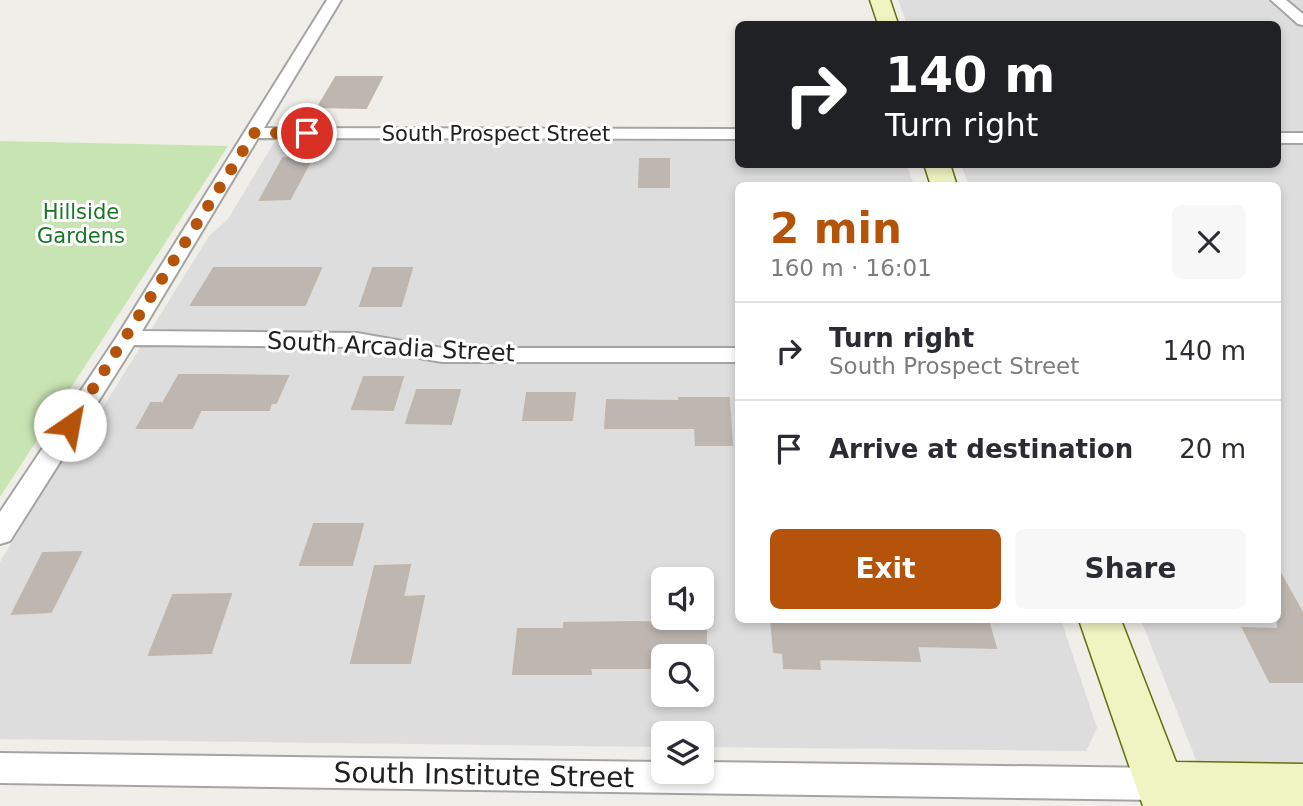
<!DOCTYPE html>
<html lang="en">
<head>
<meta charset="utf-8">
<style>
	:root { --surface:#fff; --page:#f7f7f7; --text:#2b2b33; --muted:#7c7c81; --line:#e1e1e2; --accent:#b45309 }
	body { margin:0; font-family:"DejaVu Sans",sans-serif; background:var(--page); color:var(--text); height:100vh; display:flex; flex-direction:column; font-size:26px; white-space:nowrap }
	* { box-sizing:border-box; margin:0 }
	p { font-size:23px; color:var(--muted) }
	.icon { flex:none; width:38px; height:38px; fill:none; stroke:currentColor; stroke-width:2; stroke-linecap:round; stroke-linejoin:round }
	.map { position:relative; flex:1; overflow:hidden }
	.details { position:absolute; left:735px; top:182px; width:546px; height:441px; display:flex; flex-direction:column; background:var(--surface); border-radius:10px; box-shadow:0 4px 10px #0003 }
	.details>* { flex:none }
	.hud { position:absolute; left:735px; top:21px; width:546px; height:147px; border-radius:10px; box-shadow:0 4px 10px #0003; background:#202124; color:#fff; overflow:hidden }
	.fabs { position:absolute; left:651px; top:567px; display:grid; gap:14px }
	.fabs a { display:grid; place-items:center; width:63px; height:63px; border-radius:10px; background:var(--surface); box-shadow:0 4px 10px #0003; font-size:35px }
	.pin { position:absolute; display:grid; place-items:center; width:60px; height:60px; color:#fff; margin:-30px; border:4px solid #fff; border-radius:50%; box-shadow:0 2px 7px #0007 }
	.me { position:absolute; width:77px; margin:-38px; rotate:33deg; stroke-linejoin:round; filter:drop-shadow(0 0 5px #0008) }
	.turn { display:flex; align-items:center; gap:24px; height:147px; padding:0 35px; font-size:32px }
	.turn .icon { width:91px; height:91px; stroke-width:2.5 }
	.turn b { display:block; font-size:49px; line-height:60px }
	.round { display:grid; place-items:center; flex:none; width:74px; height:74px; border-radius:10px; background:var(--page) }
	.overview { display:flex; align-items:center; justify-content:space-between; height:119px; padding:0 35px }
	h1 { font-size:42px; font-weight:700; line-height:52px; color:var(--accent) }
	.action { display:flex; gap:14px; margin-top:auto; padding:14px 35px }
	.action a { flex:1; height:80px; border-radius:10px; background:var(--accent); color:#fff; font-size:28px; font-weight:700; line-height:80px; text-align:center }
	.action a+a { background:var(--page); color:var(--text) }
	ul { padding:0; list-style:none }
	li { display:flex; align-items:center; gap:21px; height:98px; padding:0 35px; border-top:2px solid var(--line) }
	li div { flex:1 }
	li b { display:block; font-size:26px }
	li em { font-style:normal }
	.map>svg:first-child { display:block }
	.residential { fill:#dedddd; fill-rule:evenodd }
	.grass { fill:#c9e4b3 }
	.building { fill:#bdb6b1; stroke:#c0b6ac; stroke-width:2 }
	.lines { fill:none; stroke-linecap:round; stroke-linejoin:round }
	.street-casing { stroke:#a4a4a4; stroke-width:4 }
	.secondary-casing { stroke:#606f10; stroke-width:3 }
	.street { fill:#fff; fill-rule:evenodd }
	.secondary { fill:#eff4c2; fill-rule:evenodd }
	.route { stroke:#b45309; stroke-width:12; stroke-dasharray:0 21.6 }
	.labels { text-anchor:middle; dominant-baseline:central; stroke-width:6; stroke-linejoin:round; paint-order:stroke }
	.far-street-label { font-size:21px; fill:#202020; stroke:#fff }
	.far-park-label { font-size:21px; fill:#177624; stroke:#fff }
	.street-label { font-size:24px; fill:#202020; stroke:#fff }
	.near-street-label { font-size:28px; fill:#202020; stroke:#fff }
</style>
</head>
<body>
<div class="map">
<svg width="1303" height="806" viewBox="0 0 1303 806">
	<rect width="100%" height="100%" fill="#f0eee8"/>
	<g class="residential">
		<path d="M 898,0 L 1303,0 L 1303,806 L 1214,806 L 1141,620 L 1278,620 L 1278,186 L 969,185 L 961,165 L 1278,164 L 1278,24 L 907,24 Z"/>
		<path d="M 335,140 L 738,141 L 738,164 L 907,165 L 914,185 L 738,186 L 738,620 L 1061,620 L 1097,728 L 1086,751 L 702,747 L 702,733 L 663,733 L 663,747 L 0,739 L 0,562 L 70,446 L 94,422 L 209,236 L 228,219 L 275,141 ZM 663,579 L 702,579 L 702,618 L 663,618 ZM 663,656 L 702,656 L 702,695 L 663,695 Z"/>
	</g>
	<path class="grass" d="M 0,141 L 228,146 L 0,497 Z"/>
	<g class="building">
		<path d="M 336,77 L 382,77 L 366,108 L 318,107 Z"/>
		<path d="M 283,158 L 312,158 L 290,199 L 260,200 Z"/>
		<path d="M 640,159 L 669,159 L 669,187 L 639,187 Z"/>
		<path d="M 214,268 L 321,268 L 305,305 L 191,305 Z"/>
		<path d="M 373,268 L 412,268 L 401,306 L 360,306 Z"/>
		<path d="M 179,375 L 219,375 L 288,376 L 276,403 L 271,403 L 269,410 L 201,410 L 192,428 L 137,428 L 151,403 L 163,403 Z"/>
		<path d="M 364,377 L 403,377 L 393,410 L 352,409 Z"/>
		<path d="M 417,390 L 460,390 L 451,424 L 406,423 Z"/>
		<path d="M 527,393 L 575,393 L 572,420 L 523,420 Z"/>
		<path d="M 679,398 L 729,398 L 732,445 L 696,445 L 695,428 L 605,428 L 607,400 L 679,401 Z"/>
		<path d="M 314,524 L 363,524 L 352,565 L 300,565 Z"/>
		<path d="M 81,552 L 51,612 L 12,614 L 43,553 Z"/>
		<path d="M 410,565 L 403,597 L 424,596 L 410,663 L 351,663 L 375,566 Z"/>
		<path d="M 1278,569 L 1303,614 L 1303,682 L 1270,682 L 1243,628 L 1278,629 Z"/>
		<path d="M 231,594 L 211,653 L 149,655 L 173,595 Z"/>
		<path d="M 771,620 L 988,620 L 996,648 L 917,646 L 920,661 L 819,659 L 820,669 L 784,668 L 783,653 L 774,652 Z"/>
		<path d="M 636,622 L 706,624 L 706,670 L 702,669 L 702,656 L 663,656 L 663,668 L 590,668 L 591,674 L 513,674 L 518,629 L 564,629 L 564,623 Z"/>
	</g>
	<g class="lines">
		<g class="street-casing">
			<g id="street">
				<path d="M 327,0 L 341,0 L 264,128 L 738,129 L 738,139 L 258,138 L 142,331 L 357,333 L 442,348 L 738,348 L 738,362 L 442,362 L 357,347 L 134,345 L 10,541 L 0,544 L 0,512 L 116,338 Z"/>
				<path d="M 1271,0 L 1286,0 L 1303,14 L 1303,25 L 1298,24 Z"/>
				<rect x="1278" y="133" width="25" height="10"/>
				<path d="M 0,753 L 663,762 L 663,772 L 702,772 L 702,762 L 1160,768 L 1172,773 L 1177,784 L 1172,795 L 1160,800 L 0,783 Z"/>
			</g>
		</g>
		<g class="secondary-casing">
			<g id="secondary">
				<path d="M 870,0 L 890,0 L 898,24 L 878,24 Z"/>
				<path d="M 924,164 L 950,164 L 957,186 L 931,186 Z"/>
				<path d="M 1079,620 L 1121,620 L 1176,762 L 1303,764 L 1303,806 L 1143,806 Z"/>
			</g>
		</g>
		<use href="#street" class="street"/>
		<use href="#secondary" class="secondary"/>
	</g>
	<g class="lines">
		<path class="route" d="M 70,425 L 254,133 L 307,133"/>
	</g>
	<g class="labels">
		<g class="far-street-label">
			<text x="496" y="134">South Prospect Street</text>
		</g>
		<g class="far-park-label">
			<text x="81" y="212">Hillside<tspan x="81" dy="24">Gardens</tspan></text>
		</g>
		<g class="street-label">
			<text transform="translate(391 347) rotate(3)">South Arcadia Street</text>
		</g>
		<g class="near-street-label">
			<text transform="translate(484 775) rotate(1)">South Institute Street</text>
		</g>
	</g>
</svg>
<div class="fabs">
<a><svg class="icon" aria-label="sound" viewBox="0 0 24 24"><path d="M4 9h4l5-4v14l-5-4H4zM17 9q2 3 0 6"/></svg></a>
<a><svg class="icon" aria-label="search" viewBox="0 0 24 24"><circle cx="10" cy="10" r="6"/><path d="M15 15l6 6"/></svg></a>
<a><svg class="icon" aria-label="layers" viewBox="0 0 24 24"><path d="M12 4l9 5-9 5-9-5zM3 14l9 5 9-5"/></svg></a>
</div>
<div class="pin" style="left:307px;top:133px;background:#d93025"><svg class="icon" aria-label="arrive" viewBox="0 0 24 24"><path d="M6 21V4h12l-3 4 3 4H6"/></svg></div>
<svg class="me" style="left:70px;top:425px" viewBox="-20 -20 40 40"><circle r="19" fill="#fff"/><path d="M0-13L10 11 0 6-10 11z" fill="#b45309"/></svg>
<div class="hud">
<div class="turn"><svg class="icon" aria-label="right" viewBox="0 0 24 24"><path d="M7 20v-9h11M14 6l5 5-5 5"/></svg><div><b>140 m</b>Turn right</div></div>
</div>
<section class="details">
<div class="overview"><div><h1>2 min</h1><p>160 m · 16:01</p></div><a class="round"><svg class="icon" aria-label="close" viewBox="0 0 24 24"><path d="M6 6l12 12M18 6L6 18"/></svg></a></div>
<ul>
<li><svg class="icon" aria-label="right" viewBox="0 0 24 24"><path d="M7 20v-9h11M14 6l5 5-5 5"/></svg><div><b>Turn right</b><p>South Prospect Street</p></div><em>140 m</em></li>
<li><svg class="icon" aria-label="arrive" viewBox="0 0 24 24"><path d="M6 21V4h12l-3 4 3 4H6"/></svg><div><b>Arrive at destination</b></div><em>20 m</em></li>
</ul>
<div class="action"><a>Exit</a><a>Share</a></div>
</section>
</div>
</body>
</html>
